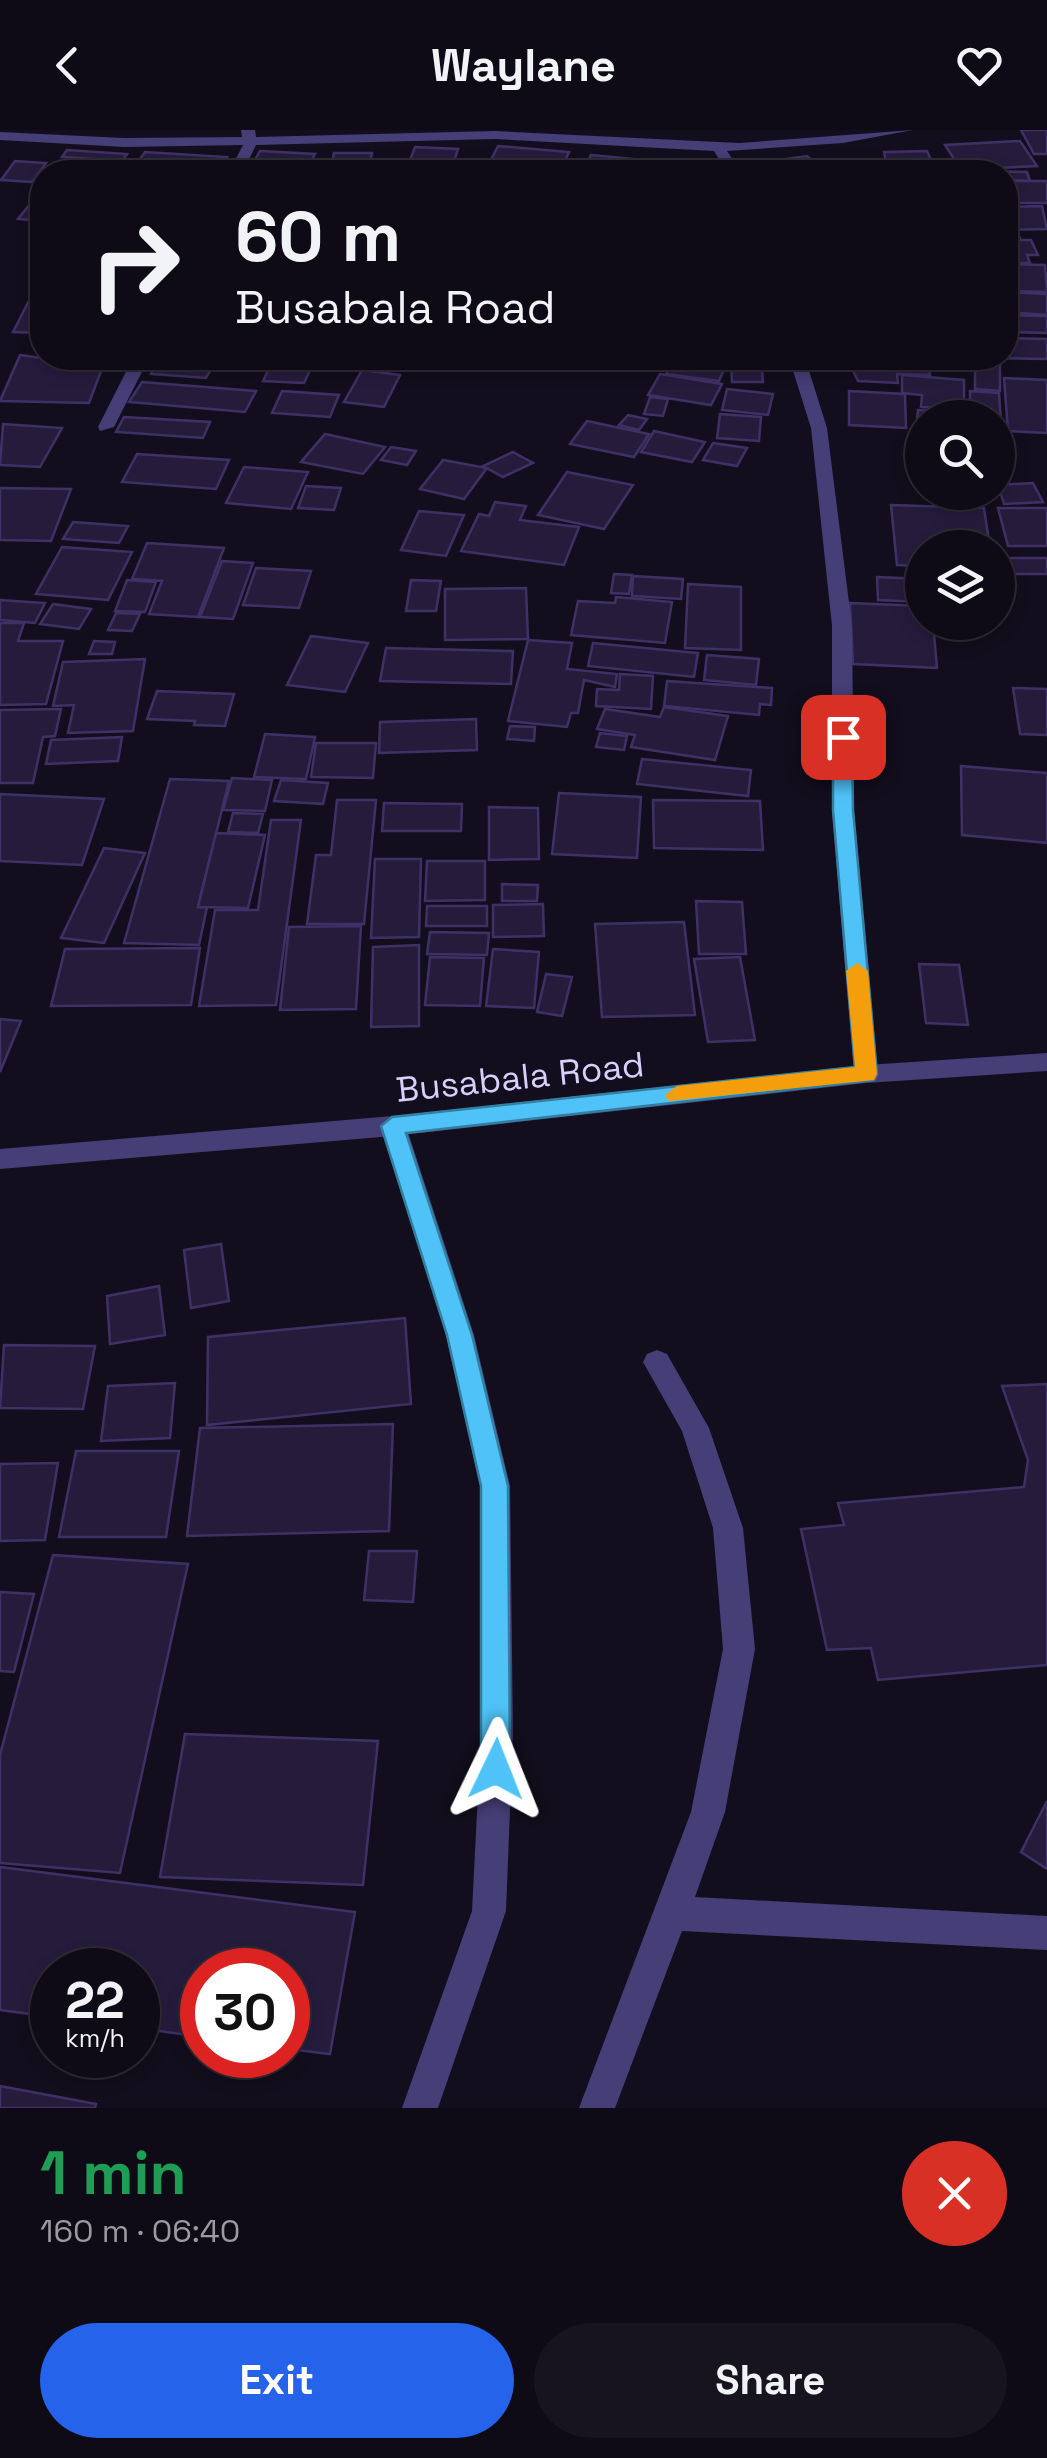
<!DOCTYPE html>
<html lang="en">
<head>
<meta charset="utf-8">
<style>
	:root { --surface:#0e0a16; --page:#17131f; --text:#f1f3f6; --muted:#9b9aa1; --line:#2e2b35; --accent:#2563eb }
	body { margin:0; font-family:"Space Grotesk",sans-serif; background:var(--page); color:var(--text); height:100vh; display:flex; flex-direction:column; font-size:38px; white-space:nowrap }
	* { box-sizing:border-box; margin:0 }
	p { font-size:32px; color:var(--muted) }
	.icon { flex:none; width:55px; height:55px; fill:none; stroke:currentColor; stroke-width:2; stroke-linecap:round; stroke-linejoin:round }
	.map { position:relative; height:1978px; overflow:hidden }
	.details { display:flex; flex-direction:column; background:var(--surface); flex:1 }
	.details>* { flex:none }
	.banner { position:absolute; left:30px; top:30px; width:988px; height:210px; border-radius:40px; box-shadow:0 5px 15px #0003,0 0 0 2px var(--line); background:#0e0a16; color:var(--text); overflow:hidden }
	.fabs { position:absolute; left:905px; top:270px; display:grid; gap:20px }
	.fabs a { display:grid; place-items:center; width:110px; height:110px; border-radius:50%; background:var(--surface); box-shadow:0 5px 15px #0003,0 0 0 2px var(--line); font-size:50px }
	.speed { position:absolute; left:30px; top:1818px; display:flex; gap:20px; font-size:50px; font-weight:700; text-align:center }
	.speed>* { display:grid; place-content:center; width:130px; height:130px; border-radius:50%; background:var(--surface); box-shadow:0 5px 15px #0003,0 0 0 2px var(--line); line-height:1 }
	.speed small { font-size:25px; font-weight:400 }
	.speed .limit { border:15px solid #d22; background:#fff; color:#111 }
	.pin { position:absolute; display:grid; place-items:center; width:85px; height:85px; color:#fff; margin:-42px; border-radius:20px; box-shadow:0 5px 15px #0006 }
	.me { position:absolute; width:110px; margin:-55px; rotate:2deg; stroke-linejoin:round; filter:drop-shadow(0 0 8px #0008) }
	.turn { display:flex; align-items:center; gap:35px; height:210px; padding:0 40px; font-size:45px }
	.turn .icon { width:130px; height:130px; stroke-width:2.5 }
	.turn b { display:block; font-size:70px; line-height:85px }
	.round { display:grid; place-items:center; flex:none; width:105px; height:105px; border-radius:52px; background:var(--page) }
	.head { display:flex; align-items:center; justify-content:space-between; height:170px; padding:0 40px }
	h1 { font-size:60px; font-weight:600; line-height:75px; color:#1e9e55 }
	.button { display:flex; gap:20px; margin-top:auto; padding:20px 40px }
	.button a { flex:1; height:115px; border-radius:60px; background:var(--accent); color:#fff; font-size:40px; font-weight:600; line-height:115px; text-align:center }
	.button a+a { background:var(--page); color:var(--text) }
	header { display:flex; justify-content:space-between; align-items:center; height:130px; padding:0 40px; background:var(--surface); font-size:45px; font-weight:600 }
	.map>svg:first-child { display:block }
	.building { fill:#251c3c; stroke:#3f3165; stroke-width:2.5 }
	.lines { fill:none; stroke-linecap:round; stroke-linejoin:round }
	.service { fill:#453e77; fill-rule:evenodd }
	.minor { fill:#453e77; fill-rule:evenodd }
	.tertiary { fill:#453e77; fill-rule:evenodd }
	.route { fill:#4fc3f7; stroke:#337fa1; stroke-width:2.5 }
	.slow { fill:#f59e0b }
	.labels { text-anchor:middle; dominant-baseline:central; stroke-width:9; stroke-linejoin:round; paint-order:stroke }
	.street-label { font-size:35px; fill:#d8cffa; stroke:#120e1d }
</style>
</head>
<body>
<header><svg class="icon" aria-label="back" viewBox="0 0 24 24"><path d="M15 5l-7 7 7 7"/></svg>Waylane<svg class="icon" aria-label="heart" viewBox="0 0 24 24"><path d="M12 20l-8-8c-3-5 5-10 8-4 3-6 11-1 8 4z"/></svg></header>
<div class="map">
<svg width="1047" height="1978" viewBox="0 0 1047 1978">
	<rect width="100%" height="100%" fill="#120e1d"/>
	<g class="building">
		<path d="M 1021,0 L 1047,0 L 1047,24 L 1034,24 Z"/>
		<path d="M 1020,11 L 1037,36 L 961,40 L 945,15 Z"/>
		<path d="M 498,16 L 569,22 L 560,42 L 488,36 Z"/>
		<path d="M 415,17 L 458,19 L 454,32 L 410,30 Z"/>
		<path d="M 67,20 L 127,24 L 122,31 L 62,27 Z"/>
		<path d="M 260,21 L 315,24 L 308,38 L 252,35 Z"/>
		<path d="M 927,21 L 933,34 L 942,33 L 947,42 L 888,42 L 884,22 Z"/>
		<path d="M 145,22 L 227,27 L 218,42 L 132,40 Z"/>
		<path d="M 334,23 L 372,23 L 368,42 L 330,42 Z"/>
		<path d="M 591,25 L 654,31 L 649,42 L 583,42 Z"/>
		<path d="M 807,26 L 824,42 L 758,42 L 750,34 Z"/>
		<path d="M 15,31 L 46,33 L 32,52 L 1,50 Z"/>
		<path d="M 61,36 L 117,39 L 115,42 L 56,42 Z"/>
		<path d="M 956,41 L 1027,42 L 1030,51 L 1005,50 L 1005,42 Z"/>
		<path d="M 1006,51 L 1047,51 L 1047,73 L 1015,73 Z"/>
		<path d="M 42,59 L 42,91 L 18,89 Z"/>
		<path d="M 1042,76 L 1047,99 L 1005,100 L 1005,77 Z"/>
		<path d="M 1005,102 L 1017,102 L 1021,110 L 1031,110 L 1038,125 L 1027,125 L 1030,133 L 1005,133 Z"/>
		<path d="M 1005,134 L 1045,135 L 1047,162 L 1005,161 Z"/>
		<path d="M 37,155 L 42,156 L 42,203 L 13,202 Z"/>
		<path d="M 1005,162 L 1047,164 L 1047,185 L 1005,182 Z"/>
		<path d="M 1005,185 L 1047,186 L 1047,203 L 1005,202 Z"/>
		<path d="M 1005,208 L 1047,209 L 1047,229 L 993,228 L 1005,228 Z"/>
		<path d="M 20,225 L 42,228 L 106,228 L 89,273 L 0,271 Z"/>
		<path d="M 324,228 L 392,228 L 391,232 L 324,232 Z"/>
		<path d="M 629,228 L 670,228 L 664,238 L 626,233 Z"/>
		<path d="M 674,228 L 682,228 L 727,233 L 719,251 L 666,244 Z"/>
		<path d="M 847,228 L 928,228 L 930,245 L 897,244 L 898,253 L 858,251 Z"/>
		<path d="M 943,228 L 968,228 L 971,237 L 945,237 Z"/>
		<path d="M 731,229 L 761,230 L 763,252 L 732,252 Z"/>
		<path d="M 159,230 L 214,234 L 206,248 L 151,244 Z"/>
		<path d="M 273,230 L 314,232 L 304,253 L 263,251 Z"/>
		<path d="M 975,230 L 1000,232 L 1000,261 L 975,259 Z"/>
		<path d="M 362,240 L 400,245 L 384,277 L 344,272 Z"/>
		<path d="M 660,244 L 722,254 L 711,275 L 648,265 Z"/>
		<path d="M 902,245 L 964,250 L 964,279 L 921,277 L 922,265 L 902,263 Z"/>
		<path d="M 1004,248 L 1047,250 L 1047,303 L 1008,301 Z"/>
		<path d="M 142,252 L 256,261 L 245,282 L 129,272 Z"/>
		<path d="M 727,259 L 773,264 L 768,285 L 722,280 Z"/>
		<path d="M 282,261 L 339,265 L 330,287 L 272,283 Z"/>
		<path d="M 849,261 L 905,264 L 906,298 L 849,295 Z"/>
		<path d="M 970,261 L 999,263 L 1002,306 L 998,306 L 998,288 L 983,288 L 982,280 L 970,279 Z"/>
		<path d="M 650,267 L 668,269 L 663,286 L 644,284 Z"/>
		<path d="M 918,280 L 979,285 L 979,288 L 922,288 L 922,299 L 916,299 Z"/>
		<path d="M 720,284 L 761,287 L 759,311 L 717,308 Z"/>
		<path d="M 628,285 L 647,289 L 639,300 L 619,295 Z"/>
		<path d="M 124,287 L 210,292 L 203,308 L 116,302 Z"/>
		<path d="M 587,291 L 649,304 L 634,327 L 570,314 Z"/>
		<path d="M 3,294 L 62,298 L 40,337 L 0,335 Z"/>
		<path d="M 654,301 L 705,312 L 692,332 L 641,322 Z"/>
		<path d="M 325,304 L 385,317 L 363,344 L 301,332 Z"/>
		<path d="M 713,313 L 747,318 L 737,336 L 703,330 Z"/>
		<path d="M 391,317 L 416,321 L 407,335 L 381,330 Z"/>
		<path d="M 513,322 L 533,333 L 503,347 L 483,336 Z"/>
		<path d="M 137,324 L 229,330 L 216,359 L 122,352 Z"/>
		<path d="M 443,330 L 487,338 L 464,369 L 420,359 Z"/>
		<path d="M 244,337 L 308,342 L 291,379 L 226,373 Z"/>
		<path d="M 567,342 L 633,355 L 604,399 L 538,385 Z"/>
		<path d="M 1033,353 L 1043,372 L 1004,374 L 998,355 Z"/>
		<path d="M 306,356 L 341,358 L 334,380 L 298,378 Z"/>
		<path d="M 0,358 L 71,359 L 51,411 L 0,410 Z"/>
		<path d="M 495,372 L 526,376 L 520,390 L 579,397 L 564,435 L 461,421 L 479,384 L 489,386 Z"/>
		<path d="M 891,375 L 984,378 L 990,418 L 922,418 L 922,436 L 897,435 Z"/>
		<path d="M 998,378 L 1047,378 L 1047,416 L 1008,416 Z"/>
		<path d="M 419,381 L 464,385 L 446,426 L 401,420 Z"/>
		<path d="M 73,392 L 128,396 L 119,413 L 63,409 Z"/>
		<path d="M 147,413 L 224,418 L 198,487 L 149,484 L 162,451 L 132,449 Z"/>
		<path d="M 62,417 L 132,422 L 108,470 L 36,464 Z"/>
		<path d="M 1002,428 L 1047,428 L 1047,444 L 1006,444 Z"/>
		<path d="M 222,431 L 253,433 L 233,489 L 200,487 Z"/>
		<path d="M 256,438 L 311,441 L 299,478 L 243,475 Z"/>
		<path d="M 614,444 L 632,445 L 629,464 L 611,463 Z"/>
		<path d="M 633,446 L 683,449 L 681,469 L 632,466 Z"/>
		<path d="M 877,447 L 922,449 L 922,472 L 878,470 Z"/>
		<path d="M 127,450 L 156,452 L 145,482 L 115,481 Z"/>
		<path d="M 411,450 L 441,451 L 436,481 L 406,481 Z"/>
		<path d="M 688,454 L 741,457 L 741,520 L 685,518 Z"/>
		<path d="M 526,458 L 528,509 L 445,510 L 445,459 Z"/>
		<path d="M 616,467 L 672,472 L 665,513 L 571,505 L 578,471 L 615,473 Z"/>
		<path d="M 0,470 L 45,473 L 35,493 L 0,490 Z"/>
		<path d="M 850,473 L 922,476 L 922,492 L 933,492 L 937,538 L 853,534 Z"/>
		<path d="M 53,474 L 91,479 L 79,499 L 40,494 Z"/>
		<path d="M 116,483 L 140,484 L 132,501 L 108,500 Z"/>
		<path d="M 0,493 L 24,493 L 18,511 L 63,511 L 46,574 L 0,575 Z"/>
		<path d="M 311,506 L 368,513 L 345,562 L 287,555 Z"/>
		<path d="M 528,510 L 572,513 L 567,539 L 617,544 L 615,557 L 584,550 L 578,583 L 571,583 L 567,597 L 508,591 Z"/>
		<path d="M 94,511 L 115,512 L 112,524 L 89,524 Z"/>
		<path d="M 593,513 L 698,523 L 694,547 L 588,536 Z"/>
		<path d="M 386,518 L 513,521 L 511,554 L 380,551 Z"/>
		<path d="M 707,525 L 759,529 L 756,555 L 704,550 Z"/>
		<path d="M 145,529 L 133,601 L 68,603 L 74,575 L 53,576 L 63,532 Z"/>
		<path d="M 620,544 L 653,546 L 651,579 L 596,576 L 597,559 L 619,560 Z"/>
		<path d="M 667,551 L 772,558 L 771,575 L 760,574 L 759,585 L 664,576 Z"/>
		<path d="M 1013,558 L 1047,559 L 1047,605 L 1020,604 Z"/>
		<path d="M 157,561 L 234,564 L 225,596 L 194,595 L 195,591 L 147,589 Z"/>
		<path d="M 664,577 L 728,586 L 715,630 L 631,617 L 635,605 L 597,599 L 605,579 L 660,587 Z"/>
		<path d="M 61,579 L 55,606 L 43,607 L 33,653 L 0,653 L 0,580 Z"/>
		<path d="M 476,589 L 477,620 L 379,623 L 380,592 Z"/>
		<path d="M 510,596 L 535,597 L 534,611 L 507,609 Z"/>
		<path d="M 600,603 L 627,606 L 624,620 L 596,617 Z"/>
		<path d="M 265,604 L 315,607 L 306,649 L 254,647 Z"/>
		<path d="M 122,607 L 118,631 L 46,634 L 51,610 Z"/>
		<path d="M 316,613 L 376,613 L 373,648 L 311,647 Z"/>
		<path d="M 642,629 L 751,640 L 748,666 L 637,654 Z"/>
		<path d="M 961,636 L 1047,643 L 1047,713 L 962,705 Z"/>
		<path d="M 232,648 L 272,650 L 265,681 L 223,680 Z"/>
		<path d="M 170,649 L 229,651 L 198,777 L 207,777 L 199,815 L 124,813 Z"/>
		<path d="M 281,650 L 328,653 L 323,674 L 274,671 Z"/>
		<path d="M 559,663 L 641,667 L 637,728 L 552,724 Z"/>
		<path d="M 0,664 L 104,669 L 82,735 L 0,731 Z"/>
		<path d="M 337,670 L 376,670 L 364,794 L 307,794 L 316,725 L 331,725 Z"/>
		<path d="M 653,670 L 760,671 L 763,720 L 654,718 Z"/>
		<path d="M 384,673 L 462,674 L 461,701 L 382,701 Z"/>
		<path d="M 489,677 L 538,678 L 539,729 L 489,730 Z"/>
		<path d="M 233,683 L 263,684 L 258,703 L 228,702 Z"/>
		<path d="M 271,690 L 301,690 L 276,875 L 199,876 L 215,780 L 258,780 Z"/>
		<path d="M 216,703 L 265,705 L 248,778 L 198,777 Z"/>
		<path d="M 104,718 L 145,723 L 104,813 L 61,808 Z"/>
		<path d="M 375,729 L 421,729 L 419,807 L 371,808 Z"/>
		<path d="M 427,731 L 485,731 L 485,770 L 425,771 Z"/>
		<path d="M 502,754 L 538,755 L 537,771 L 502,771 Z"/>
		<path d="M 696,771 L 742,772 L 746,824 L 699,824 Z"/>
		<path d="M 543,774 L 544,806 L 493,807 L 493,775 Z"/>
		<path d="M 427,776 L 487,776 L 487,796 L 426,796 Z"/>
		<path d="M 684,792 L 695,885 L 602,887 L 595,794 Z"/>
		<path d="M 361,796 L 356,879 L 280,880 L 289,797 Z"/>
		<path d="M 430,802 L 489,803 L 487,825 L 427,824 Z"/>
		<path d="M 419,815 L 419,896 L 371,897 L 373,817 Z"/>
		<path d="M 200,818 L 191,875 L 51,876 L 65,819 Z"/>
		<path d="M 493,819 L 539,822 L 534,878 L 486,876 Z"/>
		<path d="M 430,827 L 484,828 L 480,876 L 425,875 Z"/>
		<path d="M 740,827 L 755,910 L 708,912 L 694,829 Z"/>
		<path d="M 919,834 L 959,835 L 968,895 L 926,893 Z"/>
		<path d="M 546,844 L 572,847 L 562,886 L 537,882 Z"/>
		<path d="M 0,889 L 21,891 L 0,942 Z"/>
		<path d="M 221,1114 L 229,1171 L 191,1178 L 184,1120 Z"/>
		<path d="M 159,1156 L 165,1205 L 110,1214 L 107,1166 Z"/>
		<path d="M 405,1188 L 411,1274 L 207,1295 L 208,1207 Z"/>
		<path d="M 4,1215 L 95,1216 L 83,1279 L 0,1278 Z"/>
		<path d="M 175,1253 L 170,1308 L 101,1311 L 108,1256 Z"/>
		<path d="M 1047,1254 L 1047,1535 L 878,1550 L 871,1518 L 827,1520 L 801,1399 L 844,1395 L 838,1373 L 1024,1357 L 1028,1330 L 1002,1256 Z"/>
		<path d="M 393,1294 L 389,1401 L 187,1406 L 200,1298 Z"/>
		<path d="M 76,1321 L 179,1321 L 166,1407 L 59,1407 Z"/>
		<path d="M 58,1333 L 45,1410 L 0,1411 L 0,1334 Z"/>
		<path d="M 369,1421 L 417,1421 L 413,1472 L 364,1470 Z"/>
		<path d="M 53,1425 L 188,1434 L 120,1743 L 0,1733 L 0,1625 Z"/>
		<path d="M 0,1462 L 34,1464 L 14,1542 L 0,1541 Z"/>
		<path d="M 185,1604 L 378,1611 L 363,1755 L 160,1747 Z"/>
		<path d="M 1047,1671 L 1047,1739 L 1021,1722 Z"/>
		<path d="M 0,1737 L 355,1782 L 330,1924 L 288,1919 L 288,1840 L 202,1840 L 202,1907 L 138,1898 L 138,1840 L 52,1840 L 52,1887 L 0,1880 Z"/>
		<path d="M 0,1956 L 96,1974 L 95,1978 L 0,1978 Z"/>
	</g>
	<g class="lines">
		<path class="service" d="M 657,1220 L 667,1224 L 709,1298 L 743,1398 L 755,1519 L 725,1682 L 695,1767 L 1047,1786 L 1047,1820 L 682,1801 L 615,1978 L 579,1978 L 691,1682 L 723,1519 L 713,1398 L 682,1301 L 643,1232 L 647,1224 Z"/>
		<g class="minor">
			<path d="M 241,0 L 255,0 L 256,7 L 495,1 L 739,13 L 913,0 L 843,13 L 727,21 L 741,42 L 727,42 L 714,21 L 495,9 L 256,15 L 243,42 L 229,42 L 243,15 L 124,17 L 0,10 L 0,2 L 124,8 L 242,7 Z"/>
			<path d="M 133,228 L 149,228 L 114,297 L 100,301 L 98,297 Z"/>
			<path d="M 789,228 L 805,228 L 827,298 L 852,496 L 854,680 L 878,944 L 866,953 L 854,944 L 832,680 L 832,496 L 811,298 Z"/>
			<path d="M 393,986 L 402,989 L 406,996 L 474,1205 L 510,1356 L 513,1604 L 506,1781 L 438,1978 L 402,1978 L 472,1781 L 481,1604 L 480,1356 L 446,1205 L 380,996 L 384,989 Z"/>
		</g>
		<path class="tertiary" d="M 1047,923 L 1047,941 L 866,953 L 393,1006 L 0,1039 L 0,1019 L 393,986 L 866,935 Z"/>
	</g>
	<path class="route" d="M 843,601 L 852,607 L 853,680 L 877,944 L 874,950 L 406,1003 L 472,1205 L 508,1356 L 510,1639 L 506,1650 L 496,1654 L 485,1650 L 481,1639 L 481,1356 L 447,1205 L 381,996 L 392,987 L 855,937 L 833,680 L 833,607 Z"/>
	<path class="slow" d="M 857,833 L 868,841 L 877,944 L 874,950 L 669,971 L 665,965 L 677,956 L 855,937 L 846,841 Z"/>
	<g class="labels">
		<g class="street-label">
			<text transform="translate(520 947) rotate(-6)">Busabala Road</text>
		</g>
	</g>
</svg>
<div class="fabs">
<a><svg class="icon" aria-label="search" viewBox="0 0 24 24"><circle cx="10" cy="10" r="6"/><path d="M15 15l6 6"/></svg></a>
<a><svg class="icon" aria-label="layers" viewBox="0 0 24 24"><path d="M12 4l9 5-9 5-9-5zM3 14l9 5 9-5"/></svg></a>
</div>
<div class="speed"><div>22<small>km/h</small></div><div class="limit">30</div></div>
<div class="pin" style="left:843px;top:607px;background:#d93025"><svg class="icon" aria-label="arrive" viewBox="0 0 24 24"><path d="M6 21V4h12l-3 4 3 4H6"/></svg></div>
<svg class="me" style="left:496px;top:1639px" viewBox="-20 -20 40 40"><path d="M0-17L14 15 0 8-14 15z" fill="#4fc3f7" stroke="#fff" stroke-width="4"/></svg>
<div class="banner">
<div class="turn"><svg class="icon" aria-label="right" viewBox="0 0 24 24"><path d="M7 20v-9h11M14 6l5 5-5 5"/></svg><div><b>60 m</b>Busabala Road</div></div>
</div>
</div>
<section class="details">
<div class="head"><div><h1>1 min</h1><p>160 m · 06:40</p></div><a class="round" style="background:#d93025;color:#fff"><svg class="icon" aria-label="close" viewBox="0 0 24 24"><path d="M6 6l12 12M18 6L6 18"/></svg></a></div>
<div class="button"><a>Exit</a><a>Share</a></div>
</section>
</body>
</html>
